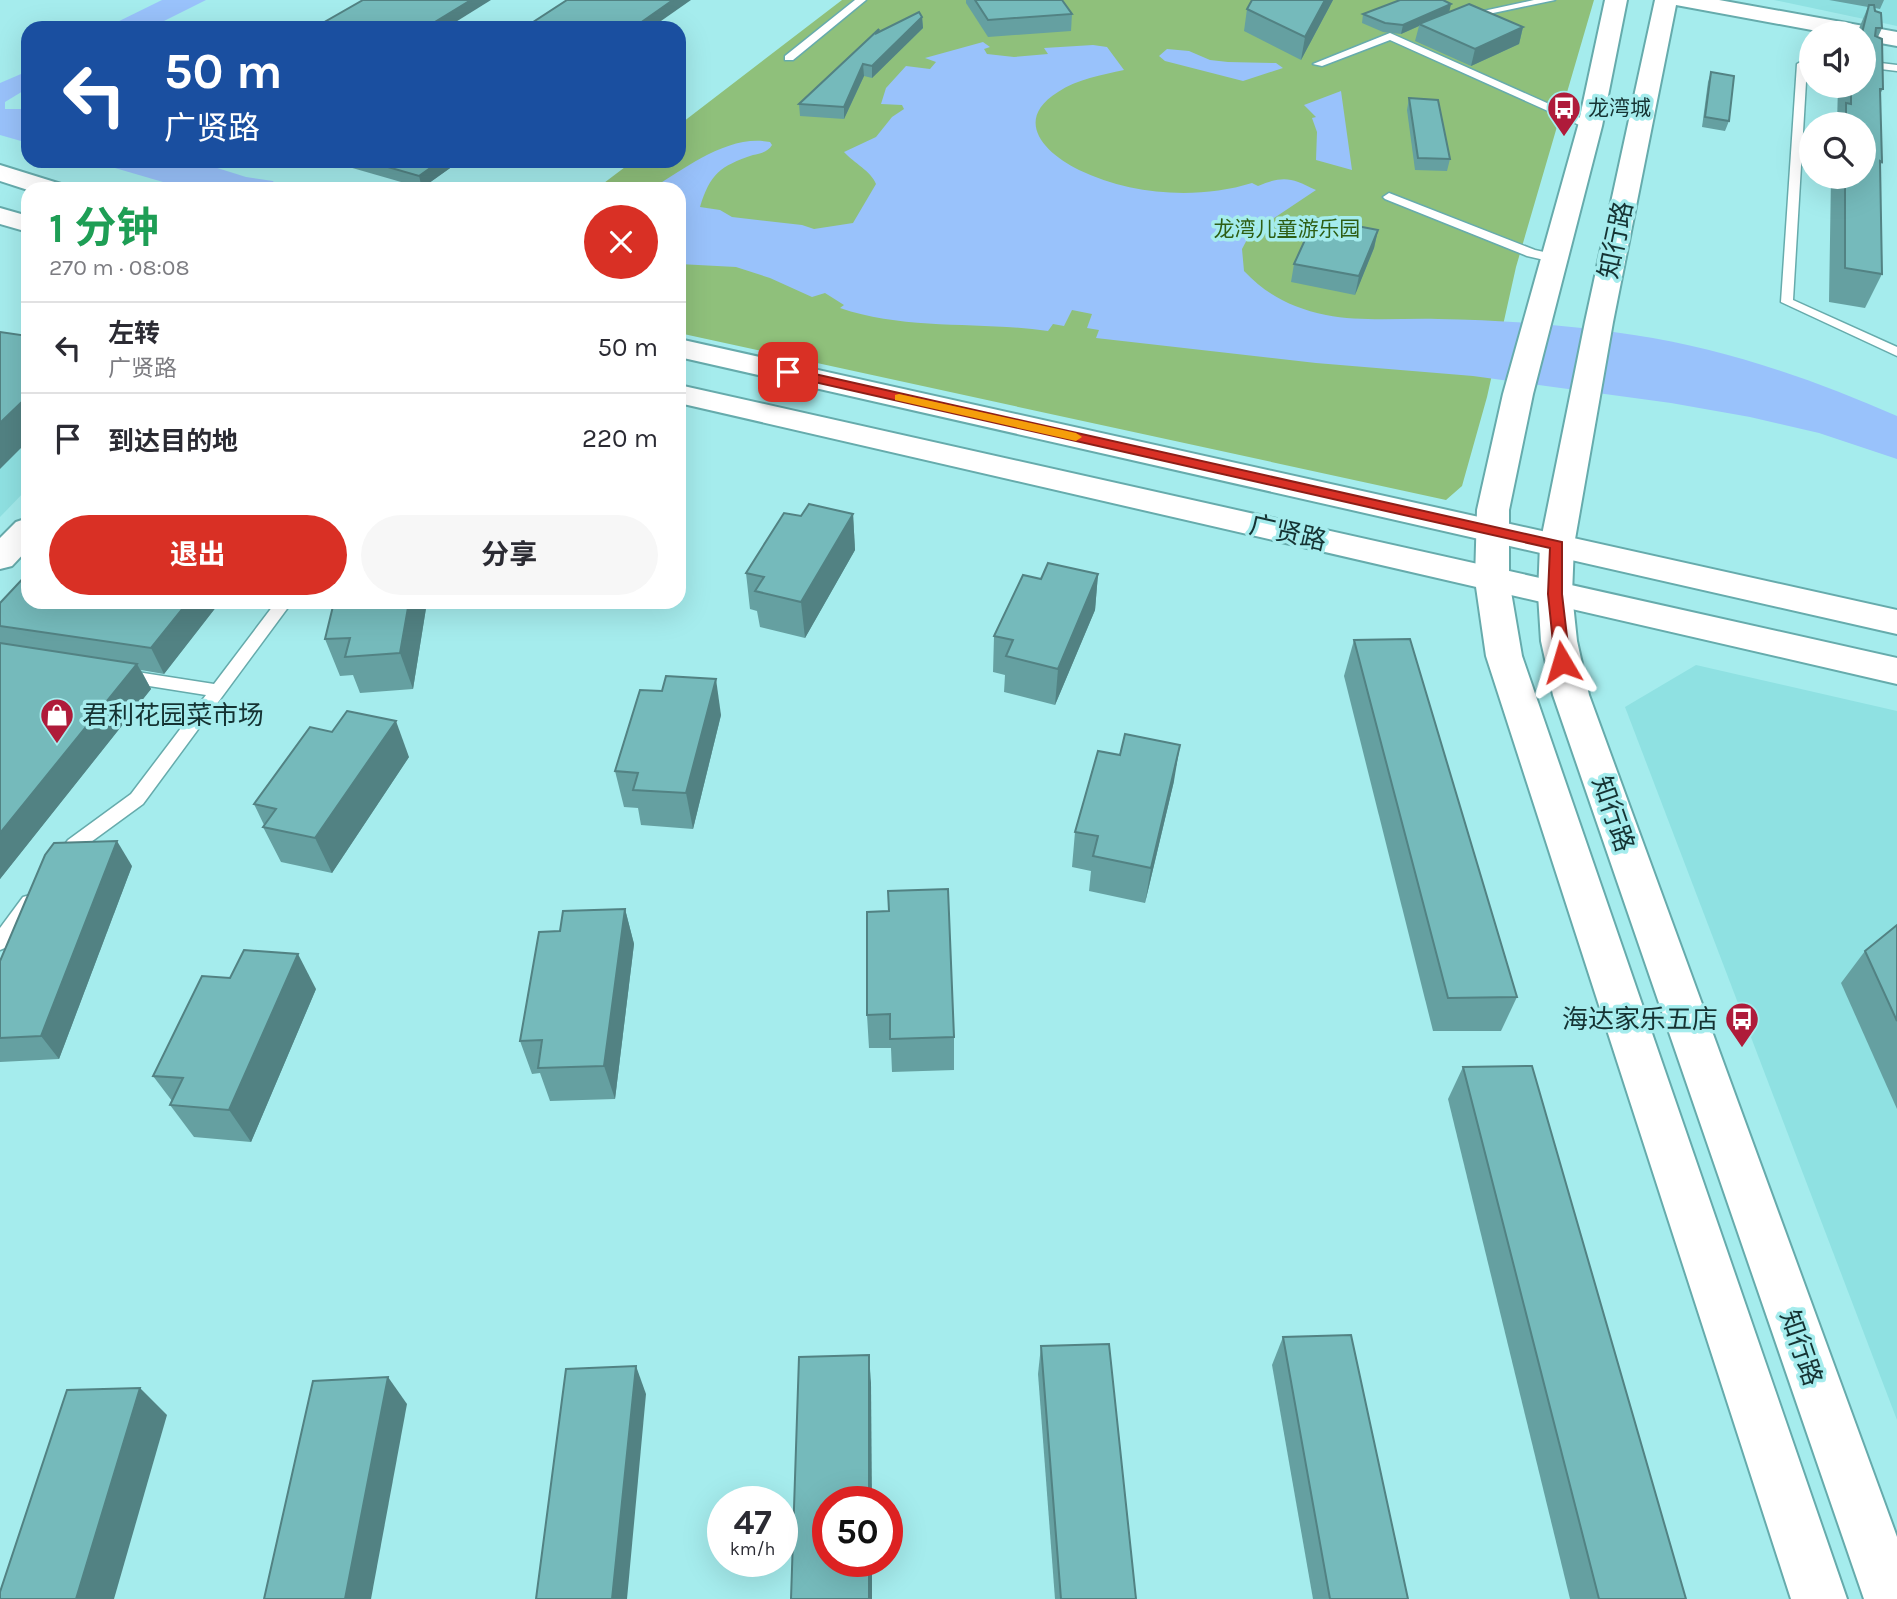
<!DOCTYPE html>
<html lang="zh">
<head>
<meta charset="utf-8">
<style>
	:root { --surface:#fff; --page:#f7f7f7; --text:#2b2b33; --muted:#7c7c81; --line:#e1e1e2; --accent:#d93025 }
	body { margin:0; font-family:Karla,"Noto Sans SC",sans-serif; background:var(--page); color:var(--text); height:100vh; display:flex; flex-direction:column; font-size:26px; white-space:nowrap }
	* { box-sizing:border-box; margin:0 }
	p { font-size:23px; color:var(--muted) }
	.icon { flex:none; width:38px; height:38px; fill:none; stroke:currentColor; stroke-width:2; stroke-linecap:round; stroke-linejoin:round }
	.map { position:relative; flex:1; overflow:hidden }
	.sheet { position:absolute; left:21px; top:182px; width:665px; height:427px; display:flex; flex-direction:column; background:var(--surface); border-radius:21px; box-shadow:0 7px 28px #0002 }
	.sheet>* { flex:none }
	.hud { position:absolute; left:21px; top:21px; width:665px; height:147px; border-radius:21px; box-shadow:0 7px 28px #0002; background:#1a4fa0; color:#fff; overflow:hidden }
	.fabs { position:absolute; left:1799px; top:21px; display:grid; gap:14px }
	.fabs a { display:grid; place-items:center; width:77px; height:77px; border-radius:50%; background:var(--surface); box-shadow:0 7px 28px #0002; font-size:35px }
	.speed { position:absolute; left:707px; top:1486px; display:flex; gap:14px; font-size:35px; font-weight:700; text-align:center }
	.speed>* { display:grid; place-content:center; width:91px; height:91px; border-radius:50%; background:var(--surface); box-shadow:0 7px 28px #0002; line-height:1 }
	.speed small { font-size:18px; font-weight:400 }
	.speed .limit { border:10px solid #d22; background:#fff; color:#111 }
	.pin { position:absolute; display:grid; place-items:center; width:60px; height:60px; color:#fff; margin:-30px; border-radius:14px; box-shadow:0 4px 10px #0006 }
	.me { position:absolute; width:77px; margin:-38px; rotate:353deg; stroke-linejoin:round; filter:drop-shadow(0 0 5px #0008) }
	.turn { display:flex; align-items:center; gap:24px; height:147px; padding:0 28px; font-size:32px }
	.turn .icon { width:91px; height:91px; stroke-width:2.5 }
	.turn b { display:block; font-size:49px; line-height:60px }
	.round { display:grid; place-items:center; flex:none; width:74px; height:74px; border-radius:37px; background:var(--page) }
	.summary { display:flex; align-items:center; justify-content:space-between; height:119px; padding:0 28px }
	h1 { font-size:42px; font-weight:700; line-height:52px; color:#1e9e55 }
	.action { display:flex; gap:14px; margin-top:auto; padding:14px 28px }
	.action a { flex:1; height:80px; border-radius:42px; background:var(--accent); color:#fff; font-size:28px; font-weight:700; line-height:80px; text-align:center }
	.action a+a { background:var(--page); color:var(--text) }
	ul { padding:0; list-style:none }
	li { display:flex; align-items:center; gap:21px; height:91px; padding:0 28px; border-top:2px solid var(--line) }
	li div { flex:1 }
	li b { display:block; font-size:26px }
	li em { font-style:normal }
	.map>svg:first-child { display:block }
	.built { fill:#8fe1e2 }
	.green { fill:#8fc07b }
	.water { fill:#99c2fb }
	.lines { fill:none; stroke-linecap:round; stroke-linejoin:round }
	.lane-casing { stroke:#66abac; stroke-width:3 }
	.secondary-casing { stroke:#66abac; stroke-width:4 }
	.primary-casing { stroke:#66abac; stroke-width:4 }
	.lane { fill:#fff; fill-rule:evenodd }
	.secondary { fill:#fff; fill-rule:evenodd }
	.primary { fill:#fff; fill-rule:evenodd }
	.wall { fill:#65a0a1 }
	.shaded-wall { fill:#528283 }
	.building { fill:#75babb; stroke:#528283; stroke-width:2 }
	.route { fill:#d93025; stroke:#8d1f18; stroke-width:2 }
	.slow { fill:#f59e0b }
	.labels { text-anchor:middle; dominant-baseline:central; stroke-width:7; stroke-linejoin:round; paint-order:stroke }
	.far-poi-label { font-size:21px; fill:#153333; stroke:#a5eced; text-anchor:start }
	.far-park-label { font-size:21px; fill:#2e5e14; stroke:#a5eced }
	.street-label { font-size:26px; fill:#153333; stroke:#a5eced }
	.poi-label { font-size:26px; fill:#153333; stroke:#a5eced; text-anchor:start }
</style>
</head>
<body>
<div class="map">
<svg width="1897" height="1599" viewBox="0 0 1897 1599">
	<rect width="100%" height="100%" fill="#a5eced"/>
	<g class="built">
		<path d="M 1774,0 L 1897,0 L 1897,26 Z"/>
		<path d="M 28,375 L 28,488 L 0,517 L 0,401 Z"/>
		<path d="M 1696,665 L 1897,711 L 1897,1420 L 1625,707 Z"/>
	</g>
	<path class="green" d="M 842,0 L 1594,0 L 1516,267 L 1487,397 L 1462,486 L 1446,500 L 679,333 L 679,189 L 596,189 L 633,161 L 679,161 L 679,125 Z"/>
	<g class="water">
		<path d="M 162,0 L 206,0 L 150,28 L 105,28 Z"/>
		<path d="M 983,42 L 990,47 L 984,49 L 987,54 L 1014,57 L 1048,54 L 1044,48 L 1093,45 L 1107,47 L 1124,70 C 1102,75 1077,79 1058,92 C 1013,120 1044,153 1079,170 C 1131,195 1197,200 1252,183 L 1258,186 C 1285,175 1291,178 1316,190 L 1250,234 L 1242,249 L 1244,271 C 1268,296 1292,308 1326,315 C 1362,322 1402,318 1438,319 C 1503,320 1569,325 1634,335 C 1726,349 1812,379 1897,416 L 1897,459 L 1819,433 L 1750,417 L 1671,403 L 1473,376 L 1316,363 L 1096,338 L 1099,330 L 1087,328 L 1092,314 L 1072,310 L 1064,326 L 1053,324 L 1048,331 C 981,321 907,331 840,308 L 844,305 L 825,293 L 812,297 L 770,278 L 736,267 L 679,264 L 679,189 L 651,189 C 686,168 728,134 770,142 L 772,145 C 768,152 761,153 753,155 C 720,166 710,174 700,207 L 720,210 L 732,217 L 802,225 L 814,229 L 853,223 L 876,184 C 871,171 854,163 844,152 L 876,137 L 892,117 L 904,109 L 902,105 L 881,104 L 886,88 L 906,66 L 930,69 L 936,62 L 925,58 Z"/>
		<path d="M 1167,49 L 1189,51 L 1210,60 L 1228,62 L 1276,63 L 1283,68 L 1243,81 L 1165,61 L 1159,56 Z"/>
		<path d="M 28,71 L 28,88 L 5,102 L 5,109 L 22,109 L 28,113 L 28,143 L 0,135 L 0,83 Z"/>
		<path d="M 1341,91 L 1352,170 L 1316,160 L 1317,132 L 1312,118 L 1316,117 L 1304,105 Z"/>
		<path d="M 91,161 L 195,161 L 246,177 L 273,181 L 278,189 L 187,189 Z"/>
	</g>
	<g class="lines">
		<g class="lane-casing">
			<g id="lane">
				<path d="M 855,0 L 866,0 L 793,60 L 785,60 L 785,56 Z"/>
				<path d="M 1534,0 L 1555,0 L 1465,19 L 1460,16 Z"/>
				<path d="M 1390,33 L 1594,124 L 1596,126 L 1586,128 L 1390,40 L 1322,66 L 1313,64 Z"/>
				<path d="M 1811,56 L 1811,63 L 1807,65 L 1793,300 L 1897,347 L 1897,356 L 1781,302 L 1797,64 Z"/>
				<path d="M 1864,61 L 1897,65 L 1897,71 L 1864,67 Z"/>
				<path d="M 1389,193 L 1535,250 L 1557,255 L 1559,258 L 1553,262 L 1527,256 L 1385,199 L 1383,197 Z"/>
				<path d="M 276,602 L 292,602 L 143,804 L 80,850 L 68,865 L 56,865 L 53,860 L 68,840 L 131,794 L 206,695 L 124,682 L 116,676 L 118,672 L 124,670 L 214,684 Z"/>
				<path d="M 30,895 L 37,897 L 39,902 L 37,907 L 7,947 L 0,950 L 0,928 L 23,897 Z"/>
			</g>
		</g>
		<g class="secondary-casing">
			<g id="secondary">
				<path d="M 1605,0 L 1627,0 L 1602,126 L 1533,394 L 1509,510 L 1509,580 L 1522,656 L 1847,1599 L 1791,1599 L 1486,656 L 1475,580 L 1477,510 L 1503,394 L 1578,126 Z"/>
				<path d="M 1655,0 L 1719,0 L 1897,32 L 1897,46 L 1864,40 L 1864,33 L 1828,33 L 1676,5 L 1613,322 L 1574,545 L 1572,594 L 1577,641 L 1589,695 L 1897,1537 L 1897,1599 L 1864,1599 L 1553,695 L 1541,641 L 1538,594 L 1540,545 L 1585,322 Z"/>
				<path d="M 28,518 L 28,549 L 12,566 L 0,569 L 0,538 L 16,522 Z"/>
			</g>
		</g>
		<g class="primary-casing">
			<g id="primary">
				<path d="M 0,165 L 61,184 L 65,189 L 28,190 L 0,181 Z"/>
				<path d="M 0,208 L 28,216 L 28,232 L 0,224 Z"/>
				<path d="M 679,339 L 1897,610 L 1897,634 L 679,357 Z"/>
				<path d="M 679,385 L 1897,658 L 1897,684 L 679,403 Z"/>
			</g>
		</g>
		<use href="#lane" class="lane"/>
		<use href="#secondary" class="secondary"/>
		<use href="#primary" class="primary"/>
	</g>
	<g class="wall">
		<path d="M 966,0 L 1062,0 L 1072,14 L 1071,31 L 988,37 L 966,3 Z"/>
		<path d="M 1333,0 L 1301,60 L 1244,31 L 1247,9 Z"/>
		<path d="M 1829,0 L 1884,0 L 1880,9 L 1875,8 L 1882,28 L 1878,37 L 1883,89 L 1880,94 L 1882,162 L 1880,167 L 1882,274 L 1865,308 L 1829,302 L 1831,177 L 1864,177 L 1864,124 L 1837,124 L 1838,86 L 1864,86 L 1864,33 L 1857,33 L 1868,7 Z"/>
		<path d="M 1450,12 L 1523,27 L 1519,44 L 1471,66 L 1415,41 L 1419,26 L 1401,34 L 1383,32 L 1362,23 L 1363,14 Z"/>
		<path d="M 922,17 L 923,28 L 872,78 L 864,76 L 844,119 L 800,116 L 799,104 L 879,29 L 879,33 Z"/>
		<path d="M 1711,72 L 1729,121 L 1725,131 L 1702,127 L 1708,82 Z"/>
		<path d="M 1409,98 L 1450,159 L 1447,171 L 1415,170 L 1407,110 Z"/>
		<path d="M 335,161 L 460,161 L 422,188 L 335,163 Z"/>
		<path d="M 1378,230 L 1374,248 L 1355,295 L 1291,282 L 1294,264 Z"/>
		<path d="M 853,514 L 855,550 L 805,638 L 760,627 L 757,611 L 750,609 L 746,573 L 801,516 Z"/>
		<path d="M 1098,574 L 1095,610 L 1055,705 L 1004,692 L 1005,675 L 993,672 L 994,636 L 1041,579 Z"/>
		<path d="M 220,602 L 164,674 L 141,670 L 151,689 L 0,879 L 0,603 Z"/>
		<path d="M 427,602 L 413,689 L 360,693 L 353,675 L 340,676 L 325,639 Z"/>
		<path d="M 1354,640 L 1517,997 L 1501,1031 L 1433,1031 L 1344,676 Z"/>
		<path d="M 721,715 L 693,829 L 641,825 L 638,808 L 624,807 L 615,771 Z"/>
		<path d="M 332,732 L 409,757 L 332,873 L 281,862 L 263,827 L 264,825 L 254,804 Z"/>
		<path d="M 1174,781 L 1145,903 L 1089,891 L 1091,871 L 1072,867 L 1075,832 Z"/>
		<path d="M 132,866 L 59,1059 L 0,1062 L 0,961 Z"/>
		<path d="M 625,909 L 634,944 L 615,1099 L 550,1101 L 540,1073 L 532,1074 L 520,1041 L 560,931 Z"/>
		<path d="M 867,912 L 954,1037 L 954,1070 L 892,1072 L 891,1048 L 869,1048 L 867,1015 Z"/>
		<path d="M 1897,925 L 1897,1109 L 1841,983 L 1865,951 Z"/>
		<path d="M 316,989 L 251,1142 L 194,1137 L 170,1105 L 172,1101 L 153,1076 Z"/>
		<path d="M 1463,1067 L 1686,1599 L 1570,1599 L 1448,1099 Z"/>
		<path d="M 1283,1337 L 1408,1599 L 1313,1599 L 1272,1365 Z"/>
		<path d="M 1041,1346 L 1136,1599 L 1055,1599 L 1038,1374 Z"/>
	</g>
	<g class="shaded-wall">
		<path d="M 471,0 L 491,0 L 446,28 L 425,28 Z"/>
		<path d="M 673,0 L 691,0 L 651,28 L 633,28 Z"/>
		<path d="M 1325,0 L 1333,0 L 1301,60 L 1305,37 Z"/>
		<path d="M 1451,4 L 1449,13 L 1419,24 L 1419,26 L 1401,34 L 1403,25 Z"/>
		<path d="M 922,17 L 923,28 L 872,78 L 872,66 Z"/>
		<path d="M 1523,27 L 1519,44 L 1471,66 L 1475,49 Z"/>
		<path d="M 863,64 L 864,76 L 844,119 L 844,107 Z"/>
		<path d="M 440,161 L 460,161 L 422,188 L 419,176 Z"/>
		<path d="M 1378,230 L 1374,248 L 1355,295 L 1359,276 Z"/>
		<path d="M 28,396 L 28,441 L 0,469 L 0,423 Z"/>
		<path d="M 853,514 L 855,550 L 805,638 L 801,602 Z"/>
		<path d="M 1098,574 L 1095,610 L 1055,705 L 1058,669 Z"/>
		<path d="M 188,602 L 220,602 L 164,674 L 151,648 Z"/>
		<path d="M 409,602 L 427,602 L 413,689 L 400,653 Z"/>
		<path d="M 137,664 L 151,689 L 0,879 L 0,833 Z"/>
		<path d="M 716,679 L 721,715 L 693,829 L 686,793 Z"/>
		<path d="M 396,721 L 409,757 L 332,873 L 315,838 Z"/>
		<path d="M 1180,745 L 1174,781 L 1145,903 L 1151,868 Z"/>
		<path d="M 117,841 L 132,866 L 59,1059 L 41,1036 Z"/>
		<path d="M 625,909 L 634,944 L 615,1099 L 604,1066 Z"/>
		<path d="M 298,954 L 316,989 L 251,1142 L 229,1110 Z"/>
		<path d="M 869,1355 L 871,1383 L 872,1502 L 869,1502 Z"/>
		<path d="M 636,1366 L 646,1394 L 627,1599 L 612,1599 Z"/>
		<path d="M 388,1377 L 407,1404 L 371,1599 L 345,1599 Z"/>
		<path d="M 140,1388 L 167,1415 L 114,1599 L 76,1599 Z"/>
		<rect x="869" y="1561" width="3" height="38"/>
	</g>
	<g class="building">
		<path d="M 363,0 L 471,0 L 425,28 L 314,28 Z"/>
		<path d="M 567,0 L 673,0 L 633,28 L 524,28 Z"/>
		<path d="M 975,0 L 1062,0 L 1072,14 L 988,20 Z"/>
		<path d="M 1252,0 L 1325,0 L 1305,37 L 1247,9 Z"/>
		<path d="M 1400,0 L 1443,0 L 1451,4 L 1403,25 L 1385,23 L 1363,14 Z"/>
		<path d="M 1469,4 L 1523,27 L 1475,49 L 1419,24 Z"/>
		<path d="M 1869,5 L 1874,5 L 1875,11 L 1881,13 L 1882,28 L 1876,28 L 1875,36 L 1882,39 L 1883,89 L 1880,89 L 1882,162 L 1880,161 L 1882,274 L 1845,268 L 1845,177 L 1864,177 L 1864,124 L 1846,124 L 1846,103 L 1851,104 L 1851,86 L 1864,86 L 1864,33 L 1862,33 Z"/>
		<path d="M 919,12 L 922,17 L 872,66 L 863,64 L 844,107 L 799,104 L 879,29 L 877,33 Z"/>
		<path d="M 1711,72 L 1734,76 L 1729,121 L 1705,117 Z"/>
		<path d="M 1409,98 L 1438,100 L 1450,159 L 1418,158 Z"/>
		<path d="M 367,161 L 440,161 L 419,176 Z"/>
		<path d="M 1315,218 L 1378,230 L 1359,276 L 1294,264 Z"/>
		<path d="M 0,332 L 28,336 L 28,396 L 0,423 Z"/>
		<path d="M 809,504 L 853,514 L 801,602 L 755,591 L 764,577 L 746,573 L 784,513 L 801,516 Z"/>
		<path d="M 1048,563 L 1098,574 L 1058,669 L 1006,656 L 1013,640 L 994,636 L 1023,575 L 1041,579 Z"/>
		<path d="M 28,573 L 28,602 L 188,602 L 151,648 L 0,626 L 0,603 Z"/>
		<path d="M 334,602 L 409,602 L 400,653 L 345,657 L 350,638 L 325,639 Z"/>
		<path d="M 1410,639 L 1517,997 L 1448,998 L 1354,640 Z"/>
		<path d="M 0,643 L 137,664 L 0,833 Z"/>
		<path d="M 666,676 L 716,679 L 686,793 L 633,790 L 638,773 L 615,771 L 640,690 L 662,691 Z"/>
		<path d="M 347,711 L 396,721 L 315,838 L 263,827 L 276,809 L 254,804 L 310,727 L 332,732 Z"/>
		<path d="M 1125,734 L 1180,745 L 1151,868 L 1093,856 L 1098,836 L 1075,832 L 1098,751 L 1120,755 Z"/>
		<path d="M 117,841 L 41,1036 L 0,1038 L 0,961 L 45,855 L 54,843 Z"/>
		<path d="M 948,889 L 954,1037 L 890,1039 L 890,1014 L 867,1015 L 867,912 L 889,911 L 888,891 Z"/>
		<path d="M 625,909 L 604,1066 L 538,1068 L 542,1040 L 520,1041 L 539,932 L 560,931 L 563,911 Z"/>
		<path d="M 1897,925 L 1897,1021 L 1865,951 Z"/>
		<path d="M 244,950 L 298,954 L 229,1110 L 170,1105 L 183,1078 L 153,1076 L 202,976 L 230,978 Z"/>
		<path d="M 1532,1066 L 1686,1599 L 1599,1599 L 1463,1067 Z"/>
		<path d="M 1351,1335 L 1408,1599 L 1330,1599 L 1283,1337 Z"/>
		<path d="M 1109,1344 L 1136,1599 L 1061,1599 L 1041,1346 Z"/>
		<path d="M 869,1355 L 869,1502 L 828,1502 L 828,1561 L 869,1561 L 869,1599 L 791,1599 L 799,1357 Z"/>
		<path d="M 636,1366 L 612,1599 L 536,1599 L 566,1369 Z"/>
		<path d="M 388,1377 L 345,1599 L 264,1599 L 313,1381 Z"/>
		<path d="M 140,1388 L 76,1599 L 0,1599 L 0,1592 L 67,1390 Z"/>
	</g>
	<path class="route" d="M 788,368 L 1562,542 L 1562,594 L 1570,662 L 1562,667 L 1555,662 L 1548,594 L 1550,548 L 783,375 L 782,372 Z"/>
	<path class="slow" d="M 899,394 L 1076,433 L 1082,437 L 1076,441 L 895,400 L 895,395 Z"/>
	<defs>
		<g id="bus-pin" transform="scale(1.75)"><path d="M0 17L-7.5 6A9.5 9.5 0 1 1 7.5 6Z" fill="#af1b3a" stroke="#a5eced"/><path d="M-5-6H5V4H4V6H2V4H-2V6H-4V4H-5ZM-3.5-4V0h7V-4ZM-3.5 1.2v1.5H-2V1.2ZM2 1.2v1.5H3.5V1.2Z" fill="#fff"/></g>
		<g id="shop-pin" transform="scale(1.75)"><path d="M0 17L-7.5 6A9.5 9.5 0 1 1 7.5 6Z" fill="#af1b3a" stroke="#a5eced"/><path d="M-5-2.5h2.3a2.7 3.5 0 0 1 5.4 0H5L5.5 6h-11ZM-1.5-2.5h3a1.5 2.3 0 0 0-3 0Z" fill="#fff"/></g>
	</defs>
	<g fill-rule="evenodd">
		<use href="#bus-pin" x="1564" y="108"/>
		<use href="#shop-pin" x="57" y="715"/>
		<use href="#bus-pin" x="1742" y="1019"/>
	</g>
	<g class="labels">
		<g class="far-poi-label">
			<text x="1588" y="108">龙湾城</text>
		</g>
		<g class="far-park-label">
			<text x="1287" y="229">龙湾儿童游乐园</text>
		</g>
		<g class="street-label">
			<text transform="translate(1616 240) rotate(-78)">知行路</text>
			<text transform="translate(1288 533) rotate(13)">广贤路</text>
			<text transform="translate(1613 814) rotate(71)">知行路</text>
			<text transform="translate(1801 1348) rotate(71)">知行路</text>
		</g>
		<g class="poi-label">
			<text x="82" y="715">君利花园菜市场</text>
			<text x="1718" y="1019" text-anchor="end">海达家乐五店</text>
		</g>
	</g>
</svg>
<div class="fabs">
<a><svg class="icon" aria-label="sound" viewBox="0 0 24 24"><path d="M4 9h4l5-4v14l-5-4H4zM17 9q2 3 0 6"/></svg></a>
<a><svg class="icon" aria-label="search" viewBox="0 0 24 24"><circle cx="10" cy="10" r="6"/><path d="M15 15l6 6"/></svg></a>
</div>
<div class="speed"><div>47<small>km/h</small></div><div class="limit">50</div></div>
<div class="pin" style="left:788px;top:372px;background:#d93025"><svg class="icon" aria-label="arrive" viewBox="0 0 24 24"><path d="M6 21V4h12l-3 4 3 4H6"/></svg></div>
<svg class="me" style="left:1562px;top:662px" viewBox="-20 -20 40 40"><path d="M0-17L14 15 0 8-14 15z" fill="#d93025" stroke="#fff" stroke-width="4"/></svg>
<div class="hud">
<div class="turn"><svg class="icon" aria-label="left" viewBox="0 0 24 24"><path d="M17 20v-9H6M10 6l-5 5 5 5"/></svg><div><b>50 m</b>广贤路</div></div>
</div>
<section class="sheet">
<div class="summary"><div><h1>1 分钟</h1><p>270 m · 08:08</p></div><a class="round" style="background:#d93025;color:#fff"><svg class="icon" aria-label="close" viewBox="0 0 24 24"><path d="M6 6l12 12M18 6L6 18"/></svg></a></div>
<ul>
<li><svg class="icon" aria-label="left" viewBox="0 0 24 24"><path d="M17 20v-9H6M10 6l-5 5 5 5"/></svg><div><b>左转</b><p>广贤路</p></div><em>50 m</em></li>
<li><svg class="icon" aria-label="arrive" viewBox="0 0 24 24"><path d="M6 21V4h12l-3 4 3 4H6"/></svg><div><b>到达目的地</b></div><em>220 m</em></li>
</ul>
<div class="action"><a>退出</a><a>分享</a></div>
</section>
</div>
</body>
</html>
